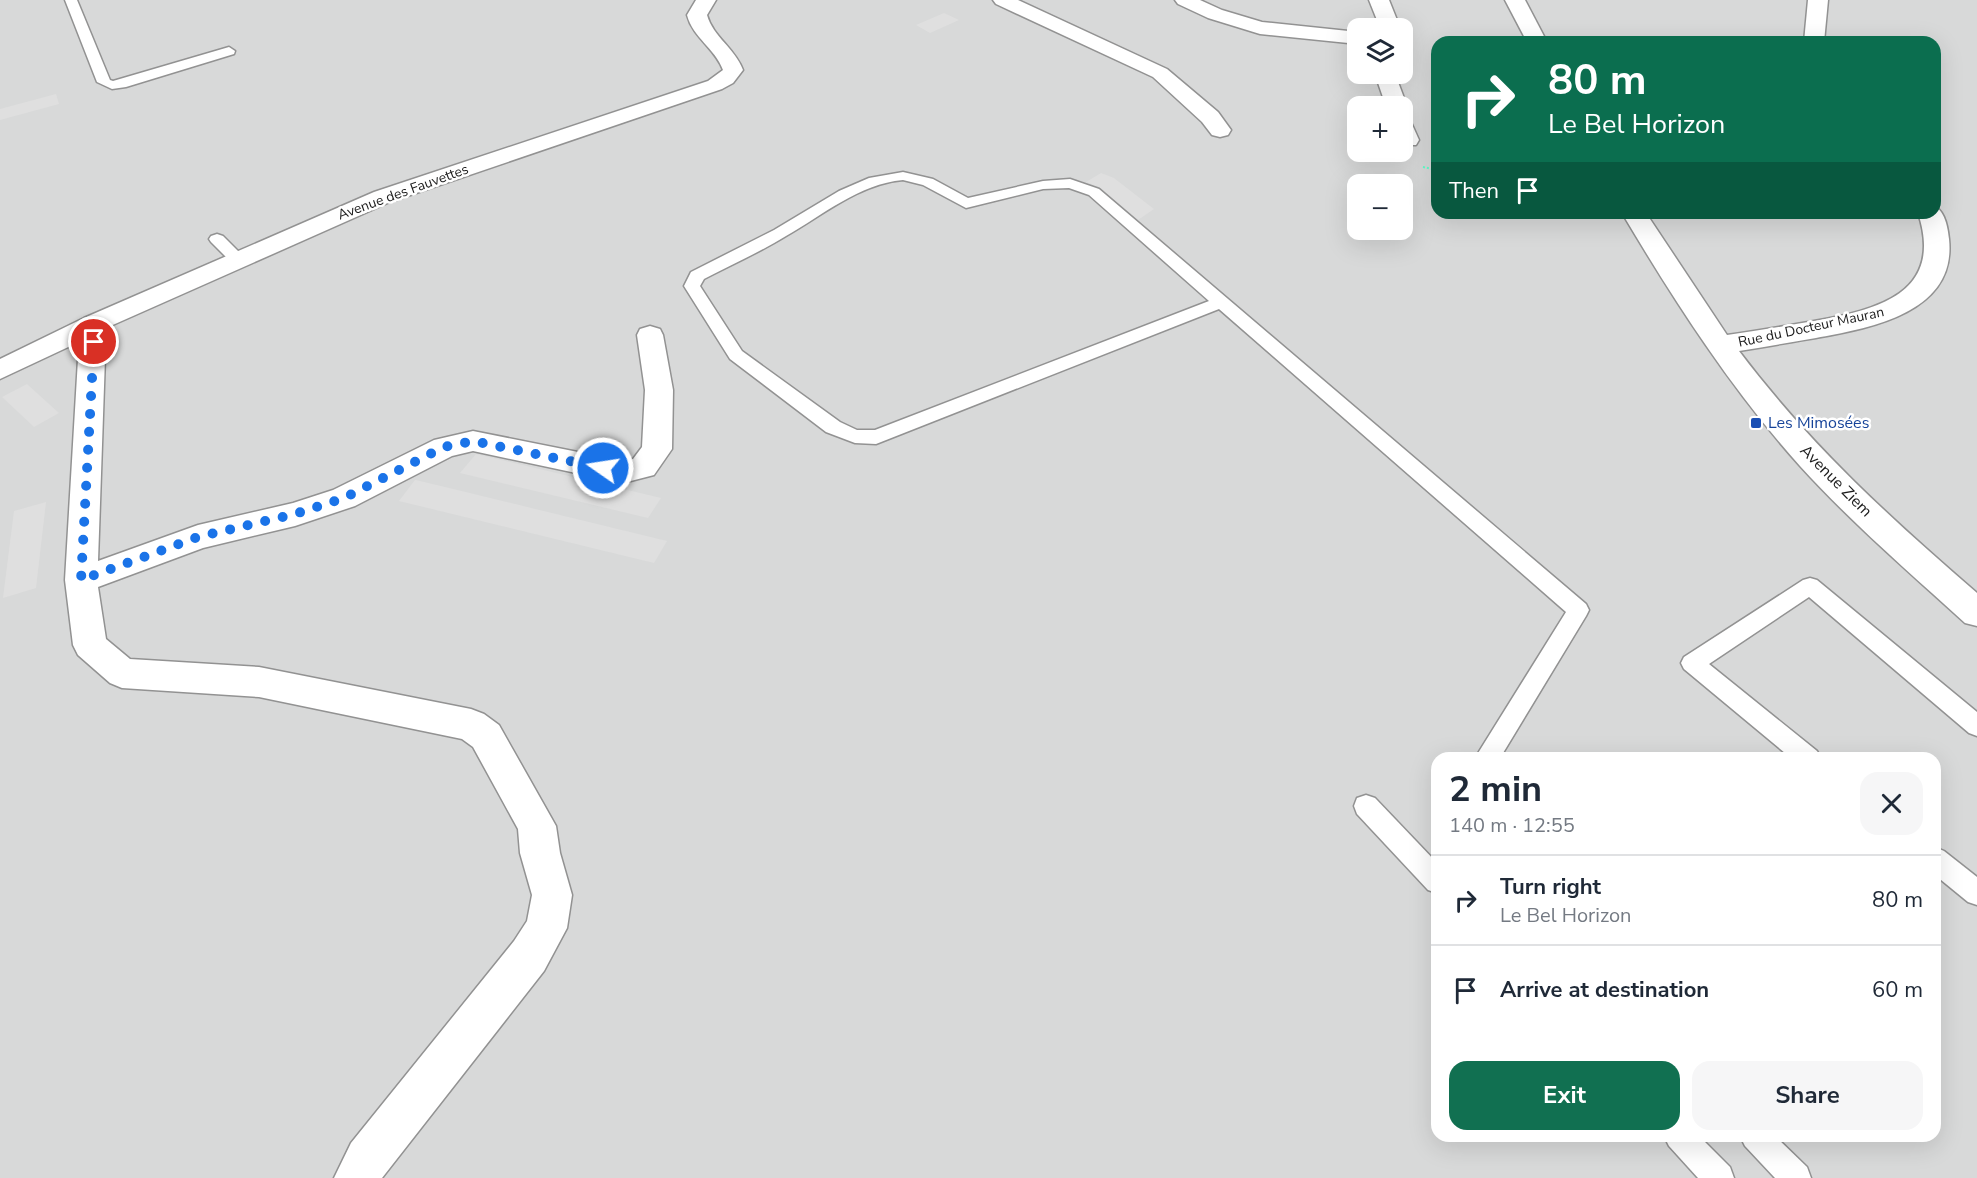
<!DOCTYPE html>
<html lang="en">
<head>
<meta charset="utf-8">
<style>
	:root { --surface:#fff; --page:#f6f6f7; --text:#1f2937; --muted:#747a83; --line:#e0e1e3; --accent:#117051 }
	body { margin:0; font-family:"Nunito Sans",sans-serif; background:var(--page); color:var(--text); height:100vh; display:flex; flex-direction:column; font-size:22px; white-space:nowrap }
	* { box-sizing:border-box; margin:0 }
	p { font-size:20px; color:var(--muted) }
	.icon { flex:none; width:33px; height:33px; fill:none; stroke:currentColor; stroke-width:2; stroke-linecap:round; stroke-linejoin:round }
	.map { position:relative; flex:1; overflow:hidden }
	.sheet { position:absolute; left:1431px; top:752px; width:510px; height:390px; display:flex; flex-direction:column; background:var(--surface); border-radius:18px; box-shadow:0 6px 24px #0002 }
	.sheet>* { flex:none }
	.top-card { position:absolute; left:1431px; top:36px; width:510px; height:183px; border-radius:18px; box-shadow:0 6px 24px #0002; background:#0b6e4f; color:#fff; overflow:hidden }
	.fabs { position:absolute; left:1347px; top:18px; display:grid; gap:12px }
	.fabs a { display:grid; place-items:center; width:66px; height:66px; border-radius:12px; background:var(--surface); box-shadow:0 6px 24px #0002; font-size:30px }
	.pin { position:absolute; display:grid; place-items:center; width:51px; height:51px; color:#fff; margin:-26px; border:3px solid #fff; border-radius:50%; box-shadow:0 2px 6px #0007 }
	.me { position:absolute; width:66px; margin:-33px; rotate:283deg; stroke-linejoin:round; filter:drop-shadow(0 0 4px #0008) }
	.turn { display:flex; align-items:center; gap:21px; height:126px; padding:0 18px; font-size:27px }
	.turn .icon { width:78px; height:78px; stroke-width:2.5 }
	.turn b { display:block; font-size:42px; line-height:51px }
	.then { display:flex; align-items:center; height:57px; padding:0 18px; background:#0003; gap:12px; font-size:22px }
	.round { display:grid; place-items:center; flex:none; width:63px; height:63px; border-radius:18px; background:var(--page) }
	.head { display:flex; align-items:center; justify-content:space-between; height:102px; padding:0 18px }
	h1 { font-size:36px; font-weight:700; line-height:45px }
	.action { display:flex; gap:12px; margin-top:auto; padding:12px 18px }
	.action a { flex:1; height:69px; border-radius:18px; background:var(--accent); color:#fff; font-size:24px; font-weight:700; line-height:69px; text-align:center }
	.action a+a { background:var(--page); color:var(--text) }
	ul { padding:0; list-style:none }
	li { display:flex; align-items:center; gap:18px; height:90px; padding:0 18px; border-top:2px solid var(--line) }
	li div { flex:1 }
	li b { display:block; font-size:22px }
	li em { font-style:normal }
	.map>svg:first-child { display:block }
	.residential { fill:#d8d9d9; fill-rule:evenodd }
	.parking { fill:#dfdfdf }
	.lines { fill:none; stroke-linecap:round; stroke-linejoin:round }
	.service-casing { stroke:#929292; stroke-width:3 }
	.minor-casing { stroke:#929292; stroke-width:3 }
	.path { stroke:#60ffcb; stroke-width:2; stroke-dasharray:2 2; stroke-linecap:butt }
	.service { fill:#fff; fill-rule:evenodd }
	.minor { fill:#fff; fill-rule:evenodd }
	.route { stroke:#1a73e8; stroke-width:10; stroke-dasharray:0 18 }
	.transit-dot { fill:#1a4fb4; stroke:#fff; stroke-width:2 }
	.labels { text-anchor:middle; dominant-baseline:central; stroke-width:5; stroke-linejoin:round; paint-order:stroke }
	.far-street-label { font-size:14px; fill:#1b1b1b; stroke:#fff }
	.transit-label { font-size:16px; fill:#164399; stroke:#fff; text-anchor:start }
	.street-label { font-size:16px; fill:#1b1b1b; stroke:#fff }
</style>
</head>
<body>
<div class="map">
<svg width="1977" height="1178" viewBox="0 0 1977 1178">
	<rect width="100%" height="100%" fill="#e0eaee"/>
	<path class="residential" d="M 0,0 L 1977,0 L 1977,1178 L 0,1178 ZM 1358,28 L 1402,28 L 1402,74 L 1358,74 ZM 1437,42 L 1935,42 L 1935,213 L 1437,213 ZM 1358,106 L 1402,106 L 1402,152 L 1358,152 ZM 1358,184 L 1402,184 L 1402,230 L 1358,230 ZM 1437,758 L 1935,758 L 1935,1136 L 1437,1136 Z"/>
	<g class="parking">
		<path d="M 944,13 L 959,20 L 930,33 L 916,25 Z"/>
		<path d="M 56,94 L 59,104 L 0,120 L 0,109 Z"/>
		<path d="M 1101,173 L 1114,178 L 1154,209 L 1138,220 L 1099,187 L 1086,182 Z"/>
		<path d="M 27,384 L 59,413 L 34,427 L 2,397 Z"/>
		<path d="M 476,454 L 661,498 L 648,518 L 460,473 Z"/>
		<path d="M 415,480 L 416,480 L 667,541 L 654,563 L 399,501 Z"/>
		<path d="M 46,502 L 36,588 L 3,598 L 14,511 Z"/>
	</g>
	<g class="lines">
		<g class="service-casing">
			<g id="service">
				<path d="M 65,0 L 77,0 L 110,80 L 113,81 L 229,47 L 235,51 L 234,54 L 126,87 L 112,89 L 97,82 Z"/>
				<path d="M 903,172 L 933,179 L 968,198 L 1043,181 L 1070,179 L 1099,189 L 1586,604 L 1589,610 L 1586,616 L 1500,758 L 1475,758 L 1566,612 L 1219,309 L 876,444 L 855,443 L 826,432 L 730,359 L 684,286 L 691,272 L 774,230 L 839,191 L 869,178 ZM 903,180 L 923,185 L 966,208 L 1043,189 L 1069,188 L 1089,195 L 1209,301 L 875,430 L 857,430 L 840,422 L 742,351 L 700,286 L 704,279 C 731,265 760,252 786,236 C 823,215 859,184 903,180 Z"/>
				<path d="M 217,234 L 223,236 L 243,256 L 245,259 L 243,262 L 231,262 L 211,242 L 209,239 L 211,236 Z"/>
				<path d="M 1810,578 L 1817,580 L 1977,712 L 1977,736 L 1969,733 L 1809,597 L 1709,664 L 1817,751 L 1821,758 L 1791,758 L 1684,669 L 1681,663 L 1684,657 L 1803,580 Z"/>
				<path d="M 1366,795 L 1375,798 L 1437,863 L 1437,893 L 1428,890 L 1357,814 L 1354,806 L 1357,798 Z"/>
				<path d="M 1935,847 L 1944,851 L 1977,877 L 1977,905 L 1968,902 L 1935,875 Z"/>
				<path d="M 1664,1136 L 1699,1136 L 1730,1167 L 1734,1178 L 1698,1178 L 1669,1146 Z"/>
				<path d="M 1740,1136 L 1775,1136 L 1807,1167 L 1811,1178 L 1775,1178 L 1745,1146 Z"/>
			</g>
		</g>
		<g class="minor-casing">
			<g id="minor">
				<path d="M 696,0 L 716,0 L 707,15 C 713,37 735,48 743,70 L 733,83 L 722,89 L 390,202 L 106,328 L 98,561 L 198,525 L 293,503 L 333,490 L 434,440 L 473,431 L 623,461 L 633,459 L 642,447 L 645,390 L 637,335 L 640,329 L 650,326 L 660,329 L 663,335 L 673,390 L 672,449 L 654,475 L 623,483 L 473,451 L 452,456 L 355,506 L 295,526 L 203,548 L 98,587 L 106,639 L 130,659 L 259,667 L 471,709 L 484,714 L 499,725 L 556,826 L 560,853 L 572,895 L 567,928 L 544,971 L 382,1178 L 334,1178 L 351,1143 L 514,941 L 527,921 L 532,895 L 520,853 L 518,829 L 473,747 L 462,739 L 259,697 L 122,688 L 110,683 L 78,655 L 73,645 L 65,580 L 79,342 L 0,379 L 0,359 L 84,318 L 374,192 L 708,81 L 723,70 C 715,48 693,38 687,15 Z"/>
				<path d="M 993,0 L 1018,0 L 1167,69 L 1218,112 L 1231,130 L 1228,135 L 1220,137 L 1212,135 L 1202,122 L 1153,77 L 996,4 Z"/>
				<path d="M 1175,0 L 1200,0 L 1222,10 L 1262,22 L 1358,32 L 1358,44 L 1260,34 L 1208,18 L 1178,4 Z"/>
				<path d="M 1369,0 L 1389,0 L 1397,20 L 1396,28 L 1378,28 L 1377,20 Z"/>
				<path d="M 1505,0 L 1525,0 L 1547,42 L 1527,42 Z"/>
				<path d="M 1808,0 L 1828,0 L 1824,42 L 1804,42 Z"/>
				<path d="M 1375,74 L 1395,74 L 1407,106 L 1404,111 L 1402,106 L 1386,106 Z"/>
				<path d="M 1402,119 L 1410,120 L 1419,140 L 1416,145 L 1402,145 Z"/>
				<path d="M 1935,207 C 1945,211 1948,229 1949,239 C 1957,313 1870,328 1816,338 C 1791,342 1765,347 1739,351 C 1810,445 1889,517 1977,593 L 1977,626 L 1965,623 C 1909,572 1851,522 1800,466 C 1731,389 1675,302 1622,213 L 1646,213 L 1727,335 C 1756,331 1785,326 1814,321 C 1876,310 1945,294 1918,213 L 1935,213 Z"/>
			</g>
		</g>
		<path class="path" d="M 1423,167 L 1437,170"/>
		<use href="#service" class="service"/>
		<use href="#minor" class="minor"/>
	</g>
	<g class="lines">
		<path class="route" d="M 94,342 L 81,580 L 198,537 L 295,514 L 344,498 L 444,447 L 473,441 L 603,468"/>
	</g>
	<rect class="transit-dot" x="1750" y="417" width="12" height="12" rx="3"/>
	<g class="labels">
		<g class="far-street-label">
			<text transform="translate(403 192) rotate(-20)">Avenue des Fauvettes</text>
			<text transform="translate(1811 327) rotate(-12)">Rue du Docteur Mauran</text>
		</g>
		<g class="transit-label">
			<text x="1768" y="423">Les Mimosées</text>
		</g>
		<g class="street-label">
			<text transform="translate(1836 481) rotate(45)">Avenue Ziem</text>
		</g>
	</g>
</svg>
<div class="fabs">
<a><svg class="icon" aria-label="layers" viewBox="0 0 24 24"><path d="M12 4l9 5-9 5-9-5zM3 14l9 5 9-5"/></svg></a>
<a>+</a>
<a>−</a>
</div>
<div class="pin" style="left:94px;top:342px;background:#d93025"><svg class="icon" aria-label="arrive" viewBox="0 0 24 24"><path d="M6 21V4h12l-3 4 3 4H6"/></svg></div>
<svg class="me" style="left:603px;top:468px" viewBox="-20 -20 40 40"><circle r="17" fill="#1a73e8" stroke="#fff" stroke-width="3"/><path d="M0-11L8 9 0 5-8 9z" fill="#fff"/></svg>
<div class="top-card">
<div class="turn"><svg class="icon" aria-label="right" viewBox="0 0 24 24"><path d="M7 20v-9h11M14 6l5 5-5 5"/></svg><div><b>80 m</b>Le Bel Horizon</div></div>
<div class="then">Then<svg class="icon" aria-label="arrive" viewBox="0 0 24 24"><path d="M6 21V4h12l-3 4 3 4H6"/></svg></div>
</div>
<section class="sheet">
<div class="head"><div><h1>2 min</h1><p>140 m · 12:55</p></div><a class="round"><svg class="icon" aria-label="close" viewBox="0 0 24 24"><path d="M6 6l12 12M18 6L6 18"/></svg></a></div>
<ul>
<li><svg class="icon" aria-label="right" viewBox="0 0 24 24"><path d="M7 20v-9h11M14 6l5 5-5 5"/></svg><div><b>Turn right</b><p>Le Bel Horizon</p></div><em>80 m</em></li>
<li><svg class="icon" aria-label="arrive" viewBox="0 0 24 24"><path d="M6 21V4h12l-3 4 3 4H6"/></svg><div><b>Arrive at destination</b></div><em>60 m</em></li>
</ul>
<div class="action"><a>Exit</a><a>Share</a></div>
</section>
</div>
</body>
</html>
